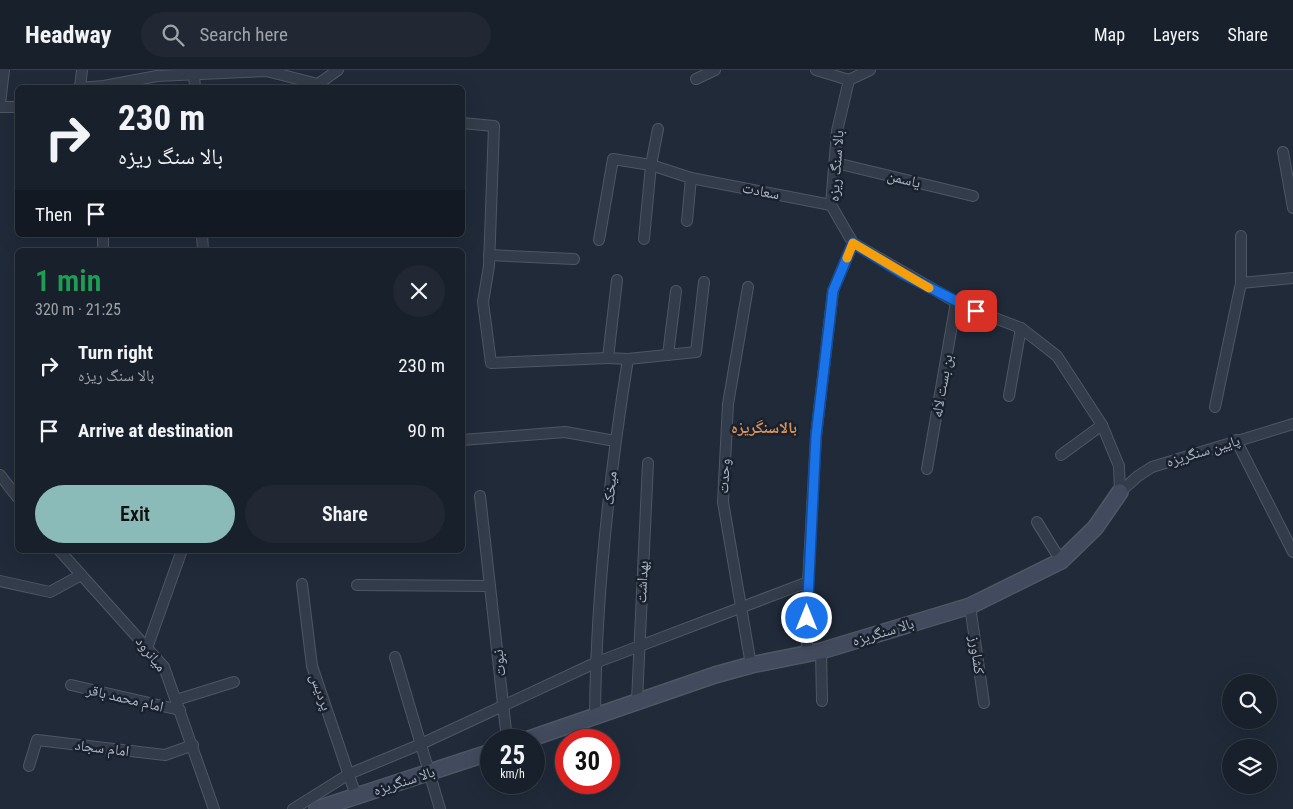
<!DOCTYPE html>
<html lang="en">
<head>
<meta charset="utf-8">
<style>
	:root { --surface:#18202b; --page:#212833; --text:#f1f3f6; --muted:#9fa3a9; --line:#363e47; --accent:#8bbbb9 }
	body { margin:0; font-family:"Roboto Condensed","Noto Naskh Arabic",sans-serif; background:var(--page); color:var(--text); height:100vh; display:flex; flex-direction:column; font-size:19px; white-space:nowrap }
	* { box-sizing:border-box; margin:0 }
	p { font-size:16px; color:var(--muted) }
	.icon { flex:none; width:28px; height:28px; fill:none; stroke:currentColor; stroke-width:2; stroke-linecap:round; stroke-linejoin:round }
	.map { position:relative; flex:1; overflow:hidden }
	.details { position:absolute; left:15px; top:178px; width:450px; height:305px; display:flex; flex-direction:column; background:var(--surface); border-radius:8px; box-shadow:0 5px 20px #0002,0 0 0 1px var(--line) }
	.details>* { flex:none }
	.top-card { position:absolute; left:15px; top:15px; width:450px; height:152px; border-radius:8px; box-shadow:0 5px 20px #0002,0 0 0 1px var(--line); background:#18202b; color:var(--text); overflow:hidden }
	.buttons { position:absolute; left:1222px; top:604px; display:grid; gap:10px }
	.buttons a { display:grid; place-items:center; width:55px; height:55px; border-radius:50%; background:var(--surface); box-shadow:0 5px 20px #0002,0 0 0 1px var(--line); font-size:25px }
	.speed { position:absolute; left:480px; top:659px; display:flex; gap:10px; font-size:25px; font-weight:700; text-align:center }
	.speed>* { display:grid; place-content:center; width:65px; height:65px; border-radius:50%; background:var(--surface); box-shadow:0 5px 20px #0002,0 0 0 1px var(--line); line-height:1 }
	.speed small { font-size:12px; font-weight:400 }
	.speed .limit { border:8px solid #d22; background:#fff; color:#111 }
	.pin { position:absolute; display:grid; place-items:center; width:42px; height:42px; color:#fff; margin:-21px; border-radius:10px; box-shadow:0 2px 8px #0006 }
	.me { position:absolute; width:55px; margin:-28px; rotate:0deg; stroke-linejoin:round; filter:drop-shadow(0 0 4px #0008) }
	.turn { display:flex; align-items:center; gap:18px; height:105px; padding:0 20px; font-size:22px }
	.turn .icon { width:65px; height:65px; stroke-width:2.5 }
	.turn b { display:block; font-size:35px; line-height:42px }
	.then { display:flex; align-items:center; height:48px; padding:0 20px; background:#0003; gap:10px; font-size:19px }
	.round { display:grid; place-items:center; flex:none; width:52px; height:52px; border-radius:26px; background:var(--page) }
	.summary { display:flex; align-items:center; justify-content:space-between; height:85px; padding:0 20px }
	h1 { font-size:30px; font-weight:600; line-height:38px; color:#1e9e55 }
	.button { display:flex; gap:10px; margin-top:auto; padding:10px 20px }
	.button a { flex:1; height:58px; border-radius:30px; background:var(--accent); color:#111; font-size:20px; font-weight:600; line-height:58px; text-align:center }
	.button a+a { background:var(--page); color:var(--text) }
	ul { padding:0; list-style:none }
	li { display:flex; align-items:center; gap:15px; height:65px; padding:0 20px }
	li div { flex:1 }
	li b { display:block; font-size:19px }
	li em { font-style:normal }
	header { display:flex; align-items:center; gap:30px; box-sizing:border-box; height:70px; padding:0 25px; background:var(--surface); border-bottom:1px solid var(--line) }
	header strong { font-size:24px }
	nav { display:flex; gap:28px; margin-inline-start:auto; font-size:18px }
	.search { width:350px; height:45px; background:var(--page); display:flex; align-items:center; gap:12px; box-sizing:border-box; padding:0 18px; border-radius:28px; color:var(--muted); font-size:19px }
	.map>svg:first-child { display:block }
	.lines { fill:none; stroke-linecap:round; stroke-linejoin:round }
	.street-casing { stroke:#4e5764; stroke-width:12 }
	.secondary-casing { stroke:#4e5764; stroke-width:18 }
	.street { stroke:#333c4a; stroke-width:10 }
	.secondary { stroke:#414b5d; stroke-width:15 }
	.route-casing { stroke:#114b97; stroke-width:12 }
	.route { stroke:#1a73e8; stroke-width:9 }
	.slow { stroke:#f59e0b; stroke-width:9 }
	.labels { text-anchor:middle; dominant-baseline:central; stroke-width:5; stroke-linejoin:round; paint-order:stroke }
	.street-label { font-size:15px; fill:#aeb7c6; stroke:#19212e }
	.neighbourhood-label { font-size:16px; font-weight:bold; fill:#d89157; stroke:#19212e }
</style>
</head>
<body>
<header>
<strong>Headway</strong>
<div class="search"><svg class="icon" aria-label="search" viewBox="0 0 24 24"><circle cx="10" cy="10" r="6"/><path d="M15 15l6 6"/></svg>Search here</div>
<nav><a>Map</a><a>Layers</a><a>Share</a></nav>
</header>
<div class="map">
<svg width="1293" height="739" viewBox="0 0 1293 739">
	<rect width="100%" height="100%" fill="#202a39"/>
	<g class="lines">
		<g class="street-casing">
			<g id="street">
				<path d="M 816,0 L 849,10"/>
				<path d="M 870,0 L 849,10 L 837,61 L 831,135 L 853,173 L 961,235 L 1021,258 L 1057,286 L 1102,355 L 1119,396 L 1120,422"/>
				<path d="M 194,5 L 195,18"/>
				<path d="M 696,9 L 715,0"/>
				<path d="M 80,17 L 82,0"/>
				<path d="M 78,18 L 104,16 L 157,6 L 266,1 L 318,14 L 338,0"/>
				<path d="M 0,34 L 4,0"/>
				<path d="M 0,37 L 18,37"/>
				<path d="M 462,53 L 494,56 L 489,196 L 483,232 L 491,293 L 608,288"/>
				<path d="M 658,59 L 651,95 L 691,108 L 831,135"/>
				<path d="M 1283,82 L 1293,138"/>
				<path d="M 836,93 L 973,126"/>
				<path d="M 687,151 L 691,108"/>
				<path d="M 202,165 L 203,180"/>
				<path d="M 599,170 L 613,89 L 651,95 L 644,169"/>
				<path d="M 103,180 L 103,165"/>
				<path d="M 489,185 L 574,189"/>
				<path d="M 1241,213 L 1293,208"/>
				<path d="M 748,217 L 728,334 L 723,432 L 751,595"/>
				<path d="M 668,285 L 676,221"/>
				<path d="M 628,289 L 696,282 L 704,212"/>
				<path d="M 1009,326 L 1021,258"/>
				<path d="M 1215,337 L 1241,213 L 1241,166"/>
				<path d="M 462,370 L 565,362 L 615,371"/>
				<path d="M 1236,370 L 1293,482"/>
				<path d="M 1061,385 L 1102,355"/>
				<path d="M 927,399 L 956,232"/>
				<path d="M 0,405 L 18,428"/>
				<path d="M 1120,422 L 1138,406 L 1152,397 L 1293,354"/>
				<path d="M 480,426 L 507,670"/>
				<path d="M 1037,452 L 1061,491"/>
				<path d="M 59,480 L 164,597 L 214,739"/>
				<path d="M 0,511 L 50,522 L 81,505"/>
				<path d="M 302,514 L 312,596 L 356,726"/>
				<path d="M 357,515 L 490,516"/>
				<path d="M 970,536 L 984,633"/>
				<path d="M 147,578 L 182,480"/>
				<path d="M 821,581 L 822,631"/>
				<path d="M 807,585 L 808,512 L 816,366 L 833,221 L 853,173"/>
				<path d="M 395,587 L 440,739"/>
				<path d="M 71,615 L 180,640"/>
				<path d="M 176,630 L 234,612"/>
				<path d="M 637,631 L 648,393"/>
				<path d="M 595,646 C 596,527 609,407 628,289 L 608,288 L 617,210"/>
				<path d="M 29,696 L 37,670 L 165,685 L 193,675"/>
				<path d="M 293,739 L 349,704 L 421,674 L 595,593 L 808,512"/>
			</g>
		</g>
		<g class="secondary-casing">
			<g id="secondary">
				<path d="M 526,670 L 715,605 L 751,595 L 821,581 L 970,536 L 1061,491 L 1095,458 L 1120,422"/>
				<path d="M 317,739 L 491,682"/>
			</g>
		</g>
		<use href="#street" class="street"/>
		<use href="#secondary" class="secondary"/>
	</g>
	<g class="lines">
		<g class="route-casing">
			<path id="route" d="M 807,548 L 816,366 L 831,239 L 833,221 L 853,173 L 903,204 L 976,241"/>
		</g>
		<use href="#route" class="route"/>
		<path class="slow" d="M 847,188 L 853,173 L 929,218"/>
	</g>
	<g class="labels">
		<g class="street-label">
			<text transform="translate(836 96) rotate(-86)">بالا سنگ ریزه</text>
			<text transform="translate(904 109) rotate(14)">یاسمن</text>
			<text transform="translate(761 121) rotate(11)">سعادت</text>
			<text transform="translate(942 316) rotate(-80)">بن بست لاله</text>
			<text transform="translate(1203 381) rotate(-17)">پایین سنگریزه</text>
			<text transform="translate(724 406) rotate(-87)">وحدت</text>
			<text transform="translate(610 418) rotate(-84)">میخک</text>
			<text transform="translate(642 512) rotate(-87)">بهداشت</text>
			<text transform="translate(883 562) rotate(-17)">بالا سنگریزه</text>
			<text transform="translate(151 584) rotate(52)">میانرود</text>
			<text transform="translate(977 585) rotate(82)">کشاورز</text>
			<text transform="translate(499 593) rotate(-96)">نبوت</text>
			<text transform="translate(321 622) rotate(71)">پردیس</text>
			<text transform="translate(125 628) rotate(13)">امام محمد باقر</text>
			<text transform="translate(102 678) rotate(7)">امام سجاد</text>
			<text transform="translate(404 711) rotate(-18)">بالا سنگریزه</text>
		</g>
		<g class="neighbourhood-label">
			<text x="764" y="357">بالاسنگریزه</text>
		</g>
	</g>
</svg>
<div class="buttons">
<a><svg class="icon" aria-label="search" viewBox="0 0 24 24"><circle cx="10" cy="10" r="6"/><path d="M15 15l6 6"/></svg></a>
<a><svg class="icon" aria-label="layers" viewBox="0 0 24 24"><path d="M12 4l9 5-9 5-9-5zM3 14l9 5 9-5"/></svg></a>
</div>
<div class="speed"><div>25<small>km/h</small></div><div class="limit">30</div></div>
<div class="pin" style="left:976px;top:241px;background:#d93025"><svg class="icon" aria-label="arrive" viewBox="0 0 24 24"><path d="M6 21V4h12l-3 4 3 4H6"/></svg></div>
<svg class="me" style="left:807px;top:548px" viewBox="-20 -20 40 40"><circle r="17" fill="#1a73e8" stroke="#fff" stroke-width="3"/><path d="M0-11L8 9 0 5-8 9z" fill="#fff"/></svg>
<div class="top-card">
<div class="turn"><svg class="icon" aria-label="right" viewBox="0 0 24 24"><path d="M7 20v-9h11M14 6l5 5-5 5"/></svg><div><b>230 m</b>بالا سنگ ریزه</div></div>
<div class="then">Then<svg class="icon" aria-label="arrive" viewBox="0 0 24 24"><path d="M6 21V4h12l-3 4 3 4H6"/></svg></div>
</div>
<section class="details">
<div class="summary"><div><h1>1 min</h1><p>320 m · 21:25</p></div><a class="round"><svg class="icon" aria-label="close" viewBox="0 0 24 24"><path d="M6 6l12 12M18 6L6 18"/></svg></a></div>
<ul>
<li><svg class="icon" aria-label="right" viewBox="0 0 24 24"><path d="M7 20v-9h11M14 6l5 5-5 5"/></svg><div><b>Turn right</b><p>بالا سنگ ریزه</p></div><em>230 m</em></li>
<li><svg class="icon" aria-label="arrive" viewBox="0 0 24 24"><path d="M6 21V4h12l-3 4 3 4H6"/></svg><div><b>Arrive at destination</b></div><em>90 m</em></li>
</ul>
<div class="button"><a>Exit</a><a>Share</a></div>
</section>
</div>
</body>
</html>
